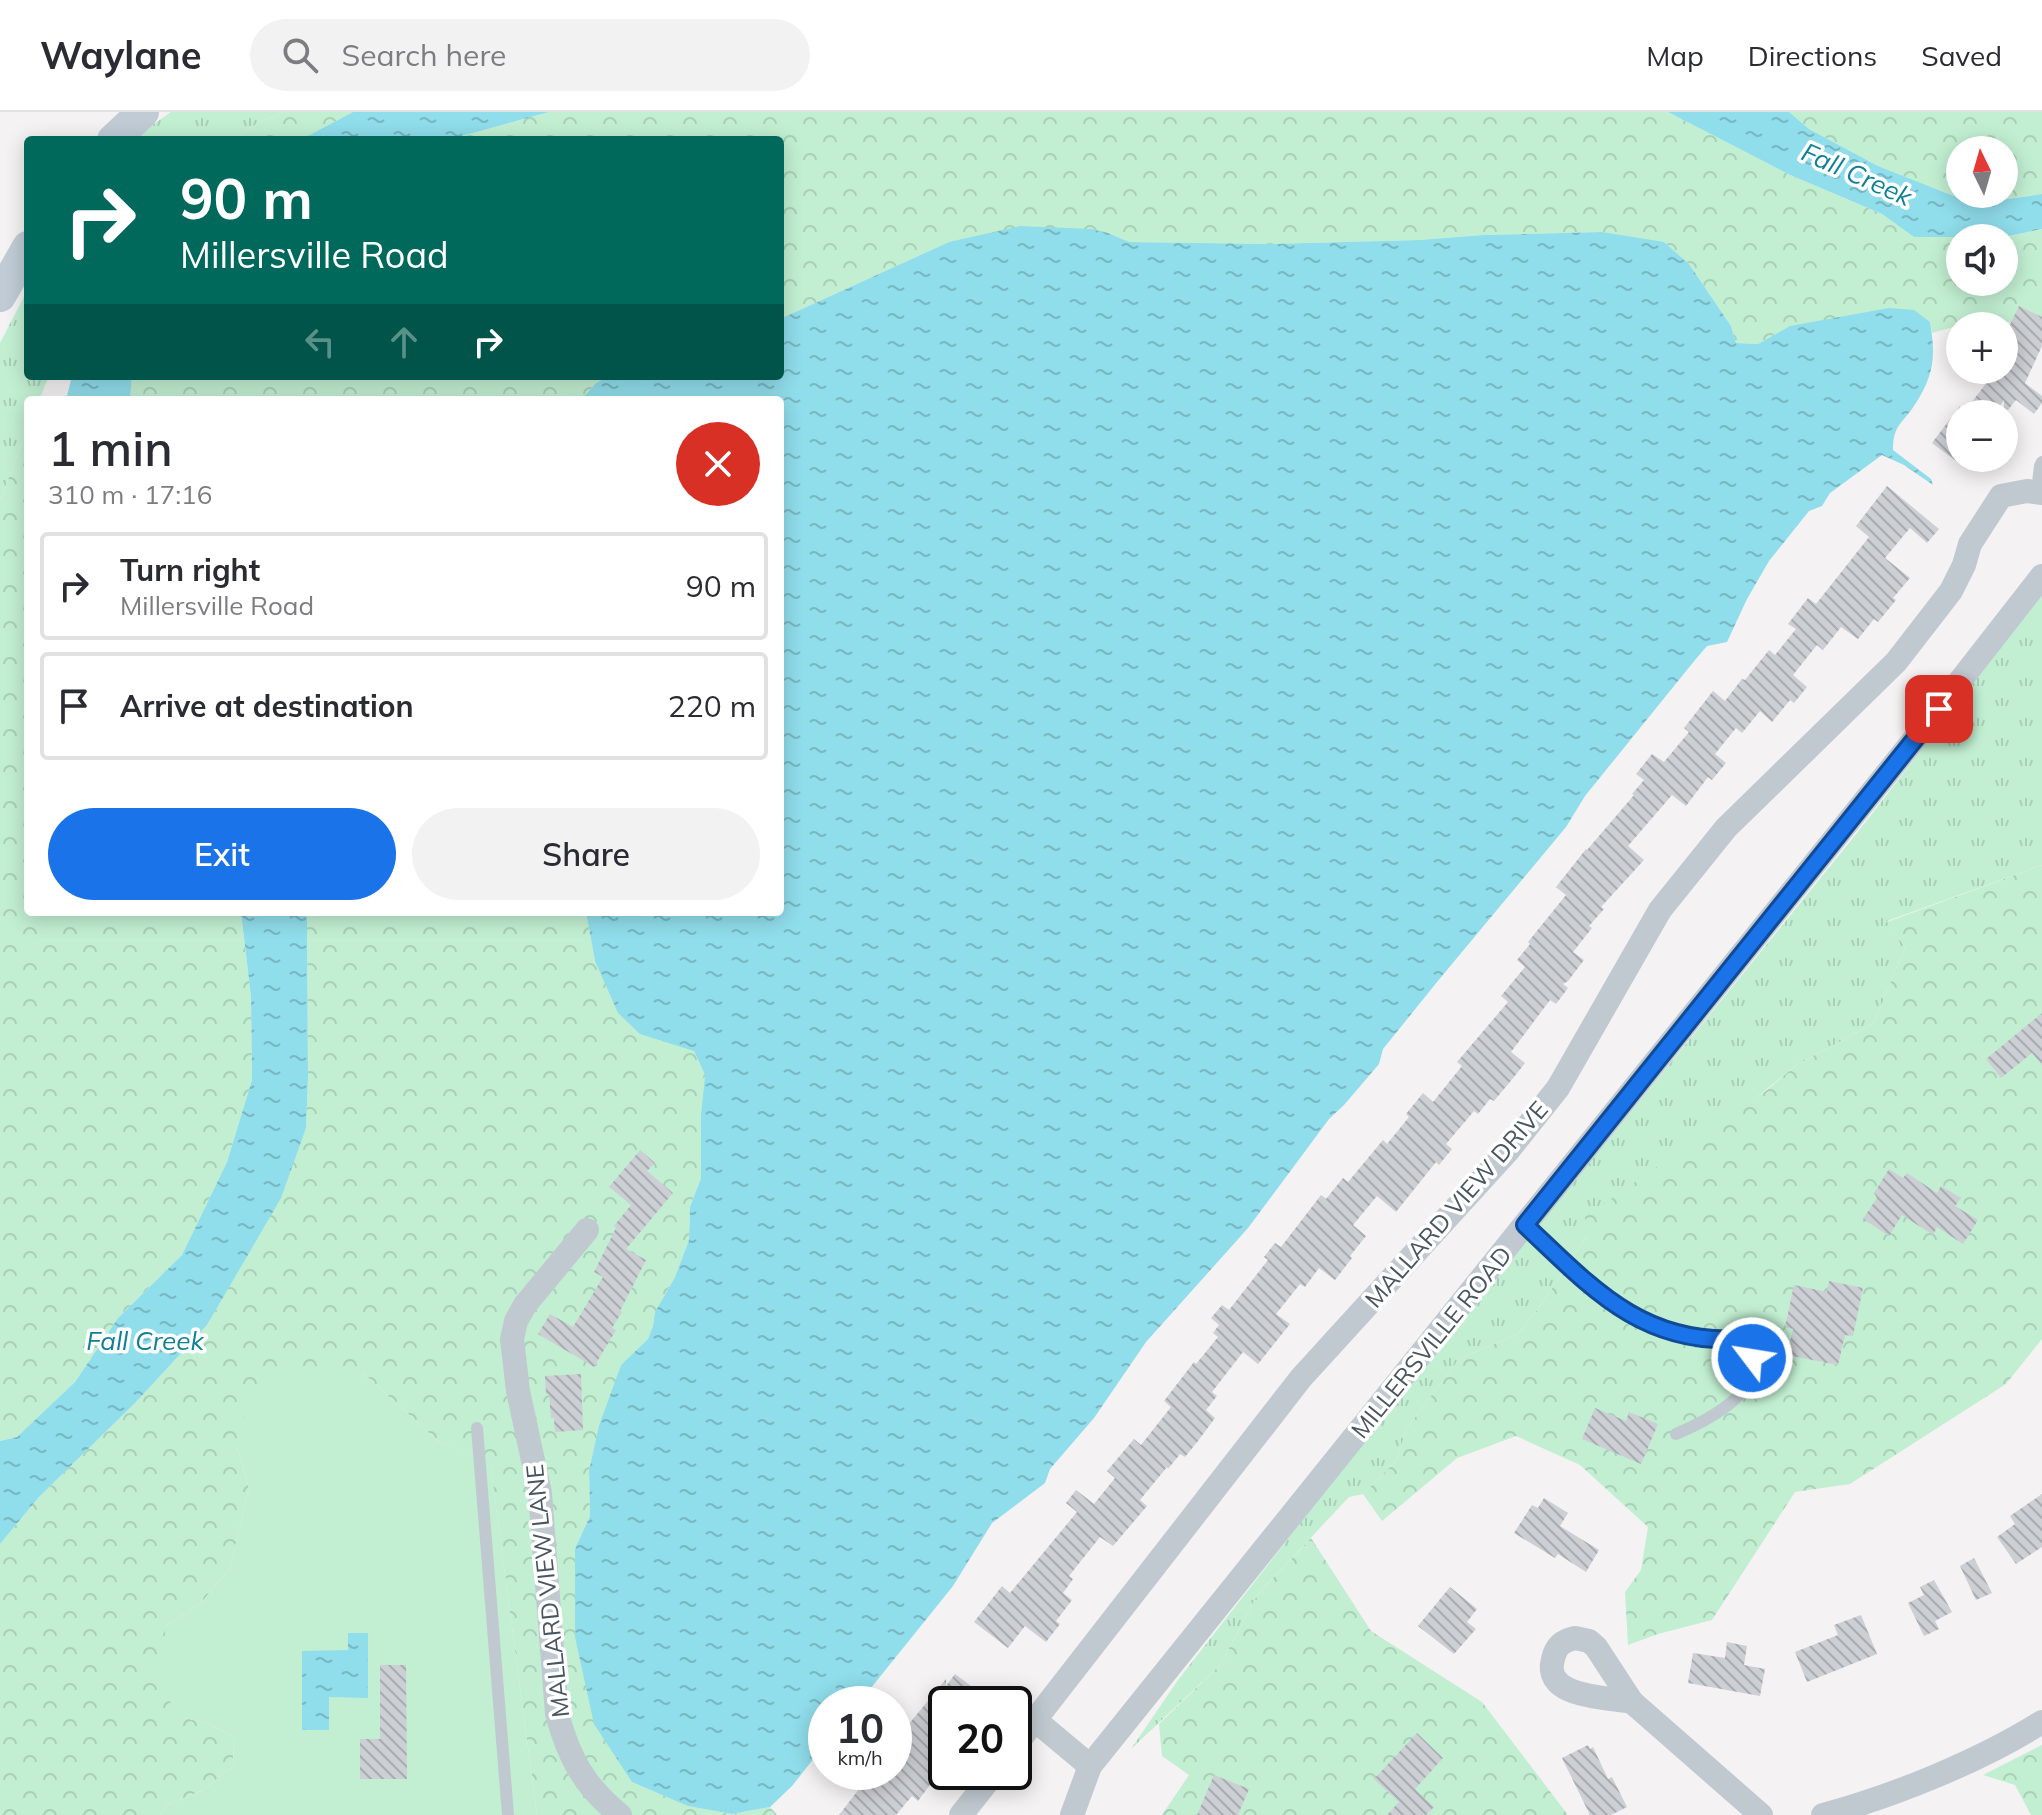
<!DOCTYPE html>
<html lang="en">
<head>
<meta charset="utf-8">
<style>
	:root { --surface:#fff; --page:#f2f2f3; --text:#2b2b33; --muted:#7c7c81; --line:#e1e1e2; --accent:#1a73e8 }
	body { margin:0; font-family:Mulish,sans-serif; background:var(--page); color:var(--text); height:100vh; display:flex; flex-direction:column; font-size:30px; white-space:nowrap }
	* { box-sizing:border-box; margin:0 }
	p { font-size:26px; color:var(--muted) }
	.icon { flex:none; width:44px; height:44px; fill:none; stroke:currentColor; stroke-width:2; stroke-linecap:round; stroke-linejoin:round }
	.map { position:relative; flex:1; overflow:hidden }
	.sheet { position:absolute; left:24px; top:284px; width:760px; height:520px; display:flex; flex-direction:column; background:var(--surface); border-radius:8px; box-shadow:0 4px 20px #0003 }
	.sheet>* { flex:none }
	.banner { position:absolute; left:24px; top:24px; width:760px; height:244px; border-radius:8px; box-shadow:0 4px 20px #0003; background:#00695c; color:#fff; overflow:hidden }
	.needle { width:52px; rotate:355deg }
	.fabs { position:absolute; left:1946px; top:24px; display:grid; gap:16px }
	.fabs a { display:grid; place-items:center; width:72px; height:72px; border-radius:50%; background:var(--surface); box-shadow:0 4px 20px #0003; font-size:40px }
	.speed { position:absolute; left:808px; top:1574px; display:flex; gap:16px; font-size:40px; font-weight:700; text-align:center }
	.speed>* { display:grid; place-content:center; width:104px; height:104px; border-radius:50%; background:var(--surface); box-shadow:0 4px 20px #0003; line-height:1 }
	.speed small { font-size:20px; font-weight:400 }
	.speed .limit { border:4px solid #111; border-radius:12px; background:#fff; color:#111 }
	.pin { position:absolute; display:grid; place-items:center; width:68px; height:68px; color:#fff; margin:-34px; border-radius:16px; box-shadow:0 4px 12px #0006 }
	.me { position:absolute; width:88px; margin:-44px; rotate:301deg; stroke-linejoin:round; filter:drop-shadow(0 0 6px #0008) }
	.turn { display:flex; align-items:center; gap:28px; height:168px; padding:0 24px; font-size:36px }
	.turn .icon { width:104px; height:104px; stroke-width:2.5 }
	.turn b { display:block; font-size:56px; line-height:68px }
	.lanes { display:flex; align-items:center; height:76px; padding:0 24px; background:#0003; justify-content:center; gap:40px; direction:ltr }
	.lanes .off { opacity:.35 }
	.round { display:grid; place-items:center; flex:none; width:84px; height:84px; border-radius:42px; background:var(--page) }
	.summary { display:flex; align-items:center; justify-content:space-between; height:136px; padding:0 24px }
	h1 { font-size:48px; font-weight:600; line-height:60px }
	.action { display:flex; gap:16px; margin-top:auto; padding:16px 24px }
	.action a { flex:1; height:92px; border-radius:48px; background:var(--accent); color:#fff; font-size:32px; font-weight:600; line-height:92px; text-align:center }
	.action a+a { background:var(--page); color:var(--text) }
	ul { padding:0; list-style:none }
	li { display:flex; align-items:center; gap:24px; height:108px; margin:0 16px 12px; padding:0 8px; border:4px solid var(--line); border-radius:8px }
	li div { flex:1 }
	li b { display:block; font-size:30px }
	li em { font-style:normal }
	header { display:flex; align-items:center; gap:48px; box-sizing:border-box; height:112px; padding:0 40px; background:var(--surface); border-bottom:2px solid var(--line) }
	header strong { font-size:38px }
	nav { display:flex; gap:44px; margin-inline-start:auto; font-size:28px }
	.search { width:560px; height:72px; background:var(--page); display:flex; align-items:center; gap:20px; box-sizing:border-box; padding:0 28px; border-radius:44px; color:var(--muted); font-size:30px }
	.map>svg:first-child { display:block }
	.grass { fill:url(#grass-tufts) }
	.forest { fill:url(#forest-crowns); fill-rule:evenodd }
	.green { fill:#c2efd2 }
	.water { fill:url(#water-ripples) }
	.building { fill:url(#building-back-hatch) }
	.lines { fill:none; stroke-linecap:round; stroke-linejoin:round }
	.service { stroke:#c0c9d0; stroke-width:12 }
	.minor { stroke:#c0c9d0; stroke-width:24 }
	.secondary { stroke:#c0cbd5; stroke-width:32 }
	.route-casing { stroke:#114b97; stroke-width:20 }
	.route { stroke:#1a73e8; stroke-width:14 }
	.labels { text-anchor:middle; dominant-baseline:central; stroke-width:7; stroke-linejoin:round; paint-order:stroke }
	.street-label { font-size:24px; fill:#49565f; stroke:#fff }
	.water-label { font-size:26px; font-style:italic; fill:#0f8096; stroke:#fff }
</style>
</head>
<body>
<header>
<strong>Waylane</strong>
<div class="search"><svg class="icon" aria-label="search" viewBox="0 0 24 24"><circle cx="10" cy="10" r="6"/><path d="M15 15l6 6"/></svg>Search here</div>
<nav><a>Map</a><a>Directions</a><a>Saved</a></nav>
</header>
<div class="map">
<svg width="2042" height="1703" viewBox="0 0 2042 1703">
	<defs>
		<pattern id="grass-tufts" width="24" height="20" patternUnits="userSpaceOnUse" patternTransform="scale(2)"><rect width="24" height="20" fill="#c2efd2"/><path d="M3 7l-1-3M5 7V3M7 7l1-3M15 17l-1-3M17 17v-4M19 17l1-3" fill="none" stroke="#a8cfb7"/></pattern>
		<pattern id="forest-crowns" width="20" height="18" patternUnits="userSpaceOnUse" patternTransform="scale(2)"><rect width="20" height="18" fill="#c2efd2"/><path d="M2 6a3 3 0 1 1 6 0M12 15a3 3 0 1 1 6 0" fill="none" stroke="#a8cfb7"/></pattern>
		<pattern id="water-ripples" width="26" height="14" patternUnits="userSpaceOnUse" patternTransform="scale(2)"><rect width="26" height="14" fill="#90ddeb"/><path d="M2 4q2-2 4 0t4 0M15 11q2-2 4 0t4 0" fill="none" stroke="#78b6c2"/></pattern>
		<pattern id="building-back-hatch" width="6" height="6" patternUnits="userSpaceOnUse" patternTransform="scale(2)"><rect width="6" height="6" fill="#cccfd4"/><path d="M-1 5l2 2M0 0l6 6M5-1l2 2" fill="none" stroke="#a8abaf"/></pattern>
	</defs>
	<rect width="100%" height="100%" fill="#f4f2f2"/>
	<g class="grass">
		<path d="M 171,0 L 283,0 L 255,13 L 232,28 L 136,28 L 148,16 Z"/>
		<path d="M 28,177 L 28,264 L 49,264 L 39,288 L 28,288 L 28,314 L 0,389 L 0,231 Z"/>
		<path d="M 2042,482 L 2042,753 L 1887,809 L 1905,835 L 1874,911 L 1795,954 L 1587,1124 L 1541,1193 L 1518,1222 L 1459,1247 L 1407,1316 L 1396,1349 L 1363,1382 L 1349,1385 L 1258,1482 L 1220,1553 L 1131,1637 L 1178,1568 L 1373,1318 L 1861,716 Z"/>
	</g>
	<g class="forest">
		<path d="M 283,0 L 353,0 L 300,28 L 232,28 L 255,13 Z"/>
		<path d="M 549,0 L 1668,0 L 1788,62 L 1882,102 L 1914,125 L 2004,125 L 2042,117 L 2042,216 L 1985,206 L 1932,221 L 1930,210 L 1791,214 L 1758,232 L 1736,231 L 1731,214 L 1689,152 L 1665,131 L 1601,120 L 1483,123 L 1419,128 L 1268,132 L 1128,130 L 1108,121 L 949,130 L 780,207 L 780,28 L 448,28 ZM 1960,126 L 2004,126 L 2004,170 L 1960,170 Z"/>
		<path d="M 1789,0 L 2042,0 L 2042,82 L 1974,92 L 1878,54 L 1809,17 ZM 1960,38 L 2004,38 L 2004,82 L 1960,82 Z"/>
		<path d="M 132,264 L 609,264 L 596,271 L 581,288 L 130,288 Z"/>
		<path d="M 28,314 L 28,800 L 241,800 L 251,885 L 252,968 L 227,1050 L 182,1143 L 118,1206 L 75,1270 L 17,1325 L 0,1329 L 0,389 Z"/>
		<path d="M 2042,753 L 2042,1227 L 2006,1272 L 1850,1372 L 1795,1380 L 1712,1508 L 1658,1522 L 1628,1533 L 1625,1480 L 1641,1458 L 1648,1415 L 1580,1353 L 1516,1324 L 1457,1346 L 1382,1409 L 1363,1382 L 1396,1349 L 1407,1316 L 1459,1247 L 1518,1222 L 1541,1193 L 1587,1124 L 1585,1105 L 1767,978 L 1795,954 L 1874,911 L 1905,835 L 1887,810 Z"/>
		<path d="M 305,800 L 586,800 L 595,849 L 694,939 L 705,963 L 701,1002 L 701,1066 L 690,1095 L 689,1128 L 675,1165 L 655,1200 L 653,1214 L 648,1227 L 621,1253 L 589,1359 L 590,1404 L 575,1438 L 632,1670 L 689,1694 L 732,1702 L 770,1695 L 777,1703 L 537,1703 L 490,1350 L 439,1330 L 362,1260 L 307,1260 L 237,1335 L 249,1376 L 230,1456 L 202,1490 L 166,1514 L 184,1606 L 207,1611 L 234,1625 L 233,1654 L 203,1678 L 167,1693 L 160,1703 L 0,1703 L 0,1432 L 39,1385 L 137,1289 L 207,1213 L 243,1150 L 306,1016 L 308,967 L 307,806 Z"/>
		<path d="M 1311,1426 L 1371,1519 L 1482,1590 L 1568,1703 L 1162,1703 L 1189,1663 L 1162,1644 L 1159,1612 L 1220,1553 L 1258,1482 Z"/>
		<path d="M 2042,1633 L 2042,1703 L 2031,1703 L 2015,1673 L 1983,1663 Z"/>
	</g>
	<path class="green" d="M 307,1260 L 362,1260 L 439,1330 L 490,1349 L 537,1703 L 160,1703 L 167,1693 L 203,1678 L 233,1654 L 234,1625 L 207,1611 L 184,1606 L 165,1584 L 161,1550 L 166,1514 L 202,1490 L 230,1456 L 249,1376 L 237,1335 L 247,1291 L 258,1269 Z"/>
	<g class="water">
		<path d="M 353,0 L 549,0 L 448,28 L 300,28 Z"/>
		<path d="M 1668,0 L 1789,0 L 1809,17 L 1878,54 L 1974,92 L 2042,82 L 2042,117 L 2004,125 L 1914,125 L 1882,102 L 1788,62 Z"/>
		<path d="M 1020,114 L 1091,117 L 1108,121 L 1129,130 L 1268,132 L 1419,128 L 1483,123 L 1602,120 L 1664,130 L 1689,152 L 1731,214 L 1736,231 L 1758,232 L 1790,214 L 1889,196 L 1914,198 L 1930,210 C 1936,245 1934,264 1914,294 C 1902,312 1893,313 1893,338 L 1931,367 L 1933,373 L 1904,353 L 1882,343 L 1830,381 L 1822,394 L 1809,399 L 1769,449 L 1747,487 L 1727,530 L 1707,534 L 1695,548 L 1585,684 L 1566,715 L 1437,870 L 1383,937 L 1379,952 L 1344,993 L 1329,1007 L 1248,1116 L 1146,1230 L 1094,1306 L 1050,1357 L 1045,1371 L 992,1411 L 953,1474 L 858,1592 L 826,1592 L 826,1631 L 792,1674 L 770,1695 L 732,1702 L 688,1694 L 632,1670 L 594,1612 L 575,1525 L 575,1437 L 590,1404 L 589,1359 L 599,1314 L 621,1253 L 648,1227 L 653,1214 L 655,1200 L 675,1165 L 689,1128 L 690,1095 L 701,1066 L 701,1002 L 705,963 L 694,939 L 640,922 L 618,901 L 595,849 L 586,800 L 780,800 L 780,288 L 581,288 L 596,271 L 609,264 L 780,264 L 780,207 L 949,130 Z"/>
		<path d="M 72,264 L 132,264 L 130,288 L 66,288 Z"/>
		<path d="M 241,800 L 305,800 L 307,806 L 308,967 L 306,1016 L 281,1086 L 207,1213 L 137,1289 L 39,1385 L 0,1432 L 0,1329 L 17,1325 L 75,1270 L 118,1206 L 182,1143 L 227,1050 L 252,968 L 251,885 Z"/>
		<path d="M 348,1521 L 368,1521 L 368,1586 L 329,1585 L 329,1618 L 302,1618 L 302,1539 L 348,1538 Z"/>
	</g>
	<g class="building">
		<path d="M 2019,194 L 2042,205 L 2042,234 L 2025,271 L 2042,284 L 2042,291 L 2034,302 L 2016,288 L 2004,303 L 2004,288 L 1994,302 L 1963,302 L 1996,258 L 2004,258 L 2004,225 Z"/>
		<path d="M 1960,294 L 1960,352 L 1932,331 Z"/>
		<path d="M 1887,374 L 1939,417 L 1927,431 L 1910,416 L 1885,446 L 1910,466 L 1893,486 L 1896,488 L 1878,510 L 1874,507 L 1858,527 L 1841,515 L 1823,538 L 1817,533 L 1793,563 L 1807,575 L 1794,591 L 1790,588 L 1772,610 L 1760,599 L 1742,621 L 1736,616 L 1715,642 L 1726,651 L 1712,668 L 1708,665 L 1686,694 L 1672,683 L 1628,734 L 1644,748 L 1601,795 L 1604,797 L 1589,814 L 1592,816 L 1573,840 L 1584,848 L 1568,869 L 1563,872 L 1568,876 L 1556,892 L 1550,888 L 1511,940 L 1525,951 L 1514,965 L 1494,989 L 1490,987 L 1478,1002 L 1474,999 L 1446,1032 L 1452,1037 L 1439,1053 L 1436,1050 L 1396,1100 L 1377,1084 L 1353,1113 L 1366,1124 L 1350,1144 L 1352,1146 L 1335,1168 L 1319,1156 L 1305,1175 L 1300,1172 L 1276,1202 L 1290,1212 L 1258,1252 L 1243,1240 L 1212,1280 L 1217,1284 L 1206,1298 L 1215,1306 L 1198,1329 L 1185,1345 L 1180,1342 L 1168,1357 L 1167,1355 L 1140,1388 L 1147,1394 L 1113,1434 L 1100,1425 L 1069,1464 L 1073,1467 L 1063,1481 L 1072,1488 L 1056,1509 L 1060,1512 L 1046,1530 L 1025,1514 L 1008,1536 L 974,1510 L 1002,1474 L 1010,1481 L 1077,1400 L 1066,1391 L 1076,1378 L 1094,1392 L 1115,1366 L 1107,1359 L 1134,1327 L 1141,1333 L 1171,1295 L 1164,1289 L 1194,1250 L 1196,1252 L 1218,1225 L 1213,1221 L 1219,1213 L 1211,1206 L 1222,1193 L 1229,1198 L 1268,1148 L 1264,1145 L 1275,1131 L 1281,1135 L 1321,1083 L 1326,1087 L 1343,1066 L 1348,1070 L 1383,1028 L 1387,1032 L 1409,1005 L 1406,1002 L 1423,981 L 1433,990 L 1462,954 L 1457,950 L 1508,890 L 1501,884 L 1525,855 L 1517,848 L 1530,832 L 1528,830 L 1566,783 L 1556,775 L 1586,737 L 1587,738 L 1634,683 L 1632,682 L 1644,668 L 1636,662 L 1652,642 L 1664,650 L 1689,620 L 1684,616 L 1713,579 L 1725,589 L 1742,567 L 1745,568 L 1769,538 L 1775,543 L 1796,517 L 1788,512 L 1808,486 L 1816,492 L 1869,425 L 1856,414 Z"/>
		<path d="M 2042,901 L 2042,953 L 2032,941 L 2001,966 L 1986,947 Z"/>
		<path d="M 640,1038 L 655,1051 L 647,1059 L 673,1081 L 626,1137 L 646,1148 L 620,1199 L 622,1200 L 612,1216 L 616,1218 L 594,1255 L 538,1222 L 550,1202 L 573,1215 L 603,1165 L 594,1160 L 616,1116 L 614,1114 L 631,1093 L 609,1075 Z"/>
		<path d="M 1889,1057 L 1903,1066 L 1907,1061 L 1937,1081 L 1941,1074 L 1961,1086 L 1955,1094 L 1978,1108 L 1963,1132 L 1937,1115 L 1933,1123 L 1902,1103 L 1889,1124 L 1863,1107 L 1877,1086 L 1874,1081 Z"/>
		<path d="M 1829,1169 L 1863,1176 L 1853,1224 L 1845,1223 L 1838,1253 L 1787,1243 L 1793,1217 L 1785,1215 L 1794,1173 L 1827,1180 Z"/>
		<path d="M 581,1262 L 583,1318 L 555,1320 L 554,1306 L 551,1306 L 549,1282 L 546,1282 L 545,1264 Z"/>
		<path d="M 1595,1296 L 1626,1309 L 1629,1300 L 1658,1312 L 1641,1352 L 1582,1327 Z"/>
		<path d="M 2042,1382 L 2042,1435 L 2016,1452 L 1997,1425 L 2015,1412 L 2010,1404 Z"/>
		<path d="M 1544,1386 L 1568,1401 L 1560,1414 L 1599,1438 L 1586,1460 L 1558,1442 L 1555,1446 L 1514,1421 L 1532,1393 L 1538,1396 Z"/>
		<path d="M 1974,1446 L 1992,1481 L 1976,1488 L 1960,1454 Z"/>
		<path d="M 1934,1468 L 1952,1500 L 1935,1509 L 1939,1517 L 1924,1524 L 1908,1491 L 1924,1483 L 1920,1475 Z"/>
		<path d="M 1450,1475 L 1477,1497 L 1467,1510 L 1476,1517 L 1454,1542 L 1418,1514 Z"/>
		<path d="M 1861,1503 L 1877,1542 L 1807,1570 L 1795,1540 L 1838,1523 L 1834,1513 Z"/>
		<path d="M 1727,1530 L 1747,1534 L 1744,1553 L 1765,1557 L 1760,1584 L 1688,1571 L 1693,1541 L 1725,1546 Z"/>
		<path d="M 380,1553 L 406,1553 L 407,1667 L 360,1667 L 360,1627 L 380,1627 Z"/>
		<path d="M 955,1562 L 995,1592 L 946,1592 L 946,1649 L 930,1669 L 932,1670 L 918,1689 L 912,1684 L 896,1703 L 839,1703 L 863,1672 L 847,1660 L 894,1660 L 894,1630 L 946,1567 L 946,1574 Z"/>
		<path d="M 1417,1621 L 1443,1646 L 1415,1677 L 1434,1695 L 1426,1703 L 1387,1703 L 1399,1690 L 1374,1667 Z"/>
		<path d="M 1588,1633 L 1590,1637 L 1593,1635 L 1608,1667 L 1612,1665 L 1627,1695 L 1611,1703 L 1590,1703 L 1562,1646 Z"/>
		<path d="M 1214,1663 L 1249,1677 L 1238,1703 L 1197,1703 Z"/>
	</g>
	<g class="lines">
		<g class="service">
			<path d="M 2037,379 L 2040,354 L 2042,350"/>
			<path d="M 1525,1113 C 1590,1174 1642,1234 1739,1227 C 1747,1233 1750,1238 1752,1248 C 1760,1283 1702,1311 1676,1322"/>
			<path d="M 477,1316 L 508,1703"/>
		</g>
		<g class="minor">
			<path d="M 587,1118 L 525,1193 L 516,1209 L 512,1227 L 518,1279 L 540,1381 L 557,1602 C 569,1646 584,1674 620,1703"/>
			<path d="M 1575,1526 L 1589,1529 L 1596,1535 L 1632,1590 C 1607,1585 1542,1586 1553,1547 C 1556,1534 1562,1529 1575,1526 Z"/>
			<path d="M 1632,1590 L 1761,1703"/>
			<path d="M 1035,1608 L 1090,1654"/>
			<path d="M 1014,1635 L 1301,1266 L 1507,1040 L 1558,976 L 1660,798 L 1726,716 L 1896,550 L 1951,479 L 1964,453 L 1970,432 L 2001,384 L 2027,379 L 2042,381"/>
			<path d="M 961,1703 L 995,1660"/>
			<path d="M 1072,1703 L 1090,1654 L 1921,619 L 2042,464"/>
			<path d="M 1823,1703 C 1894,1684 1980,1649 2042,1610"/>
		</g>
		<g class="secondary">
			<path d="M 113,28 L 143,0"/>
			<path d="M 0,184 L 28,135"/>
		</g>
	</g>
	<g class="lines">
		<g class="route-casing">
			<path id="route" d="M 1752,1246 L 1745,1232 L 1739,1227 C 1641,1233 1590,1174 1525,1113 L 1939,597"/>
		</g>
		<use href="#route" class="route"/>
	</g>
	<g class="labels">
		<g class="street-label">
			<text transform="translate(1456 1092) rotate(-49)">MALLARD VIEW DRIVE</text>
			<text transform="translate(1431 1230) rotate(-51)">MILLERSVILLE ROAD</text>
			<text transform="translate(547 1479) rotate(-96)">MALLARD VIEW LANE</text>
		</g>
		<g class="water-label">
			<text transform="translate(1857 62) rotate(24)">Fall Creek</text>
			<text x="145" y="1228">Fall Creek</text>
		</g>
	</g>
</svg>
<div class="fabs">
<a><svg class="needle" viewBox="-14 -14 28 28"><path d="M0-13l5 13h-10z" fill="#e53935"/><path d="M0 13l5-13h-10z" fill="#7c7c81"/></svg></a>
<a><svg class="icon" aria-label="sound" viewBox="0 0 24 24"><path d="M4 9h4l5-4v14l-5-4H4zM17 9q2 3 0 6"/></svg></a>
<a>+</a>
<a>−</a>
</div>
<div class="speed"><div>10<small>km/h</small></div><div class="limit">20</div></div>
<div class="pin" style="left:1939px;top:597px;background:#d93025"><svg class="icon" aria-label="arrive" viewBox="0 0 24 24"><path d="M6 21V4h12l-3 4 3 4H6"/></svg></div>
<svg class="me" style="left:1752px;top:1246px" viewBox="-20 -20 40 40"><circle r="17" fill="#1a73e8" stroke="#fff" stroke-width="3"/><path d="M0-11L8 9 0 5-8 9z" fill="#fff"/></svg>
<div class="banner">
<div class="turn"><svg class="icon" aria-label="right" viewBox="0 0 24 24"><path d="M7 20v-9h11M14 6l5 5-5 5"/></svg><div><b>90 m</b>Millersville Road</div></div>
<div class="lanes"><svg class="icon off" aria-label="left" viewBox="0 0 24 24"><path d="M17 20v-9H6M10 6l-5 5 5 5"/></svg><svg class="icon off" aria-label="ahead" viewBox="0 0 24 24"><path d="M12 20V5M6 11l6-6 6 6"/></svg><svg class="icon" aria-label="right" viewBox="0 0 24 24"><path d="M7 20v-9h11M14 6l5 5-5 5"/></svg></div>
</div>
<section class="sheet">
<div class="summary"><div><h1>1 min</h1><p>310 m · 17:16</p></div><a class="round" style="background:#d93025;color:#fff"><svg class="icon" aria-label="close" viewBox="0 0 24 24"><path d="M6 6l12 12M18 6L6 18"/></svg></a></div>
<ul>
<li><svg class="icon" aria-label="right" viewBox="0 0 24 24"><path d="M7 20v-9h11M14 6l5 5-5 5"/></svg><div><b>Turn right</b><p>Millersville Road</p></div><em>90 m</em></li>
<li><svg class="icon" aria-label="arrive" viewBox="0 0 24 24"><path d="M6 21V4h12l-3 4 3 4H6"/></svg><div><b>Arrive at destination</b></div><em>220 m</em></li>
</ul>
<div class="action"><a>Exit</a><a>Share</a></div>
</section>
</div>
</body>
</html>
